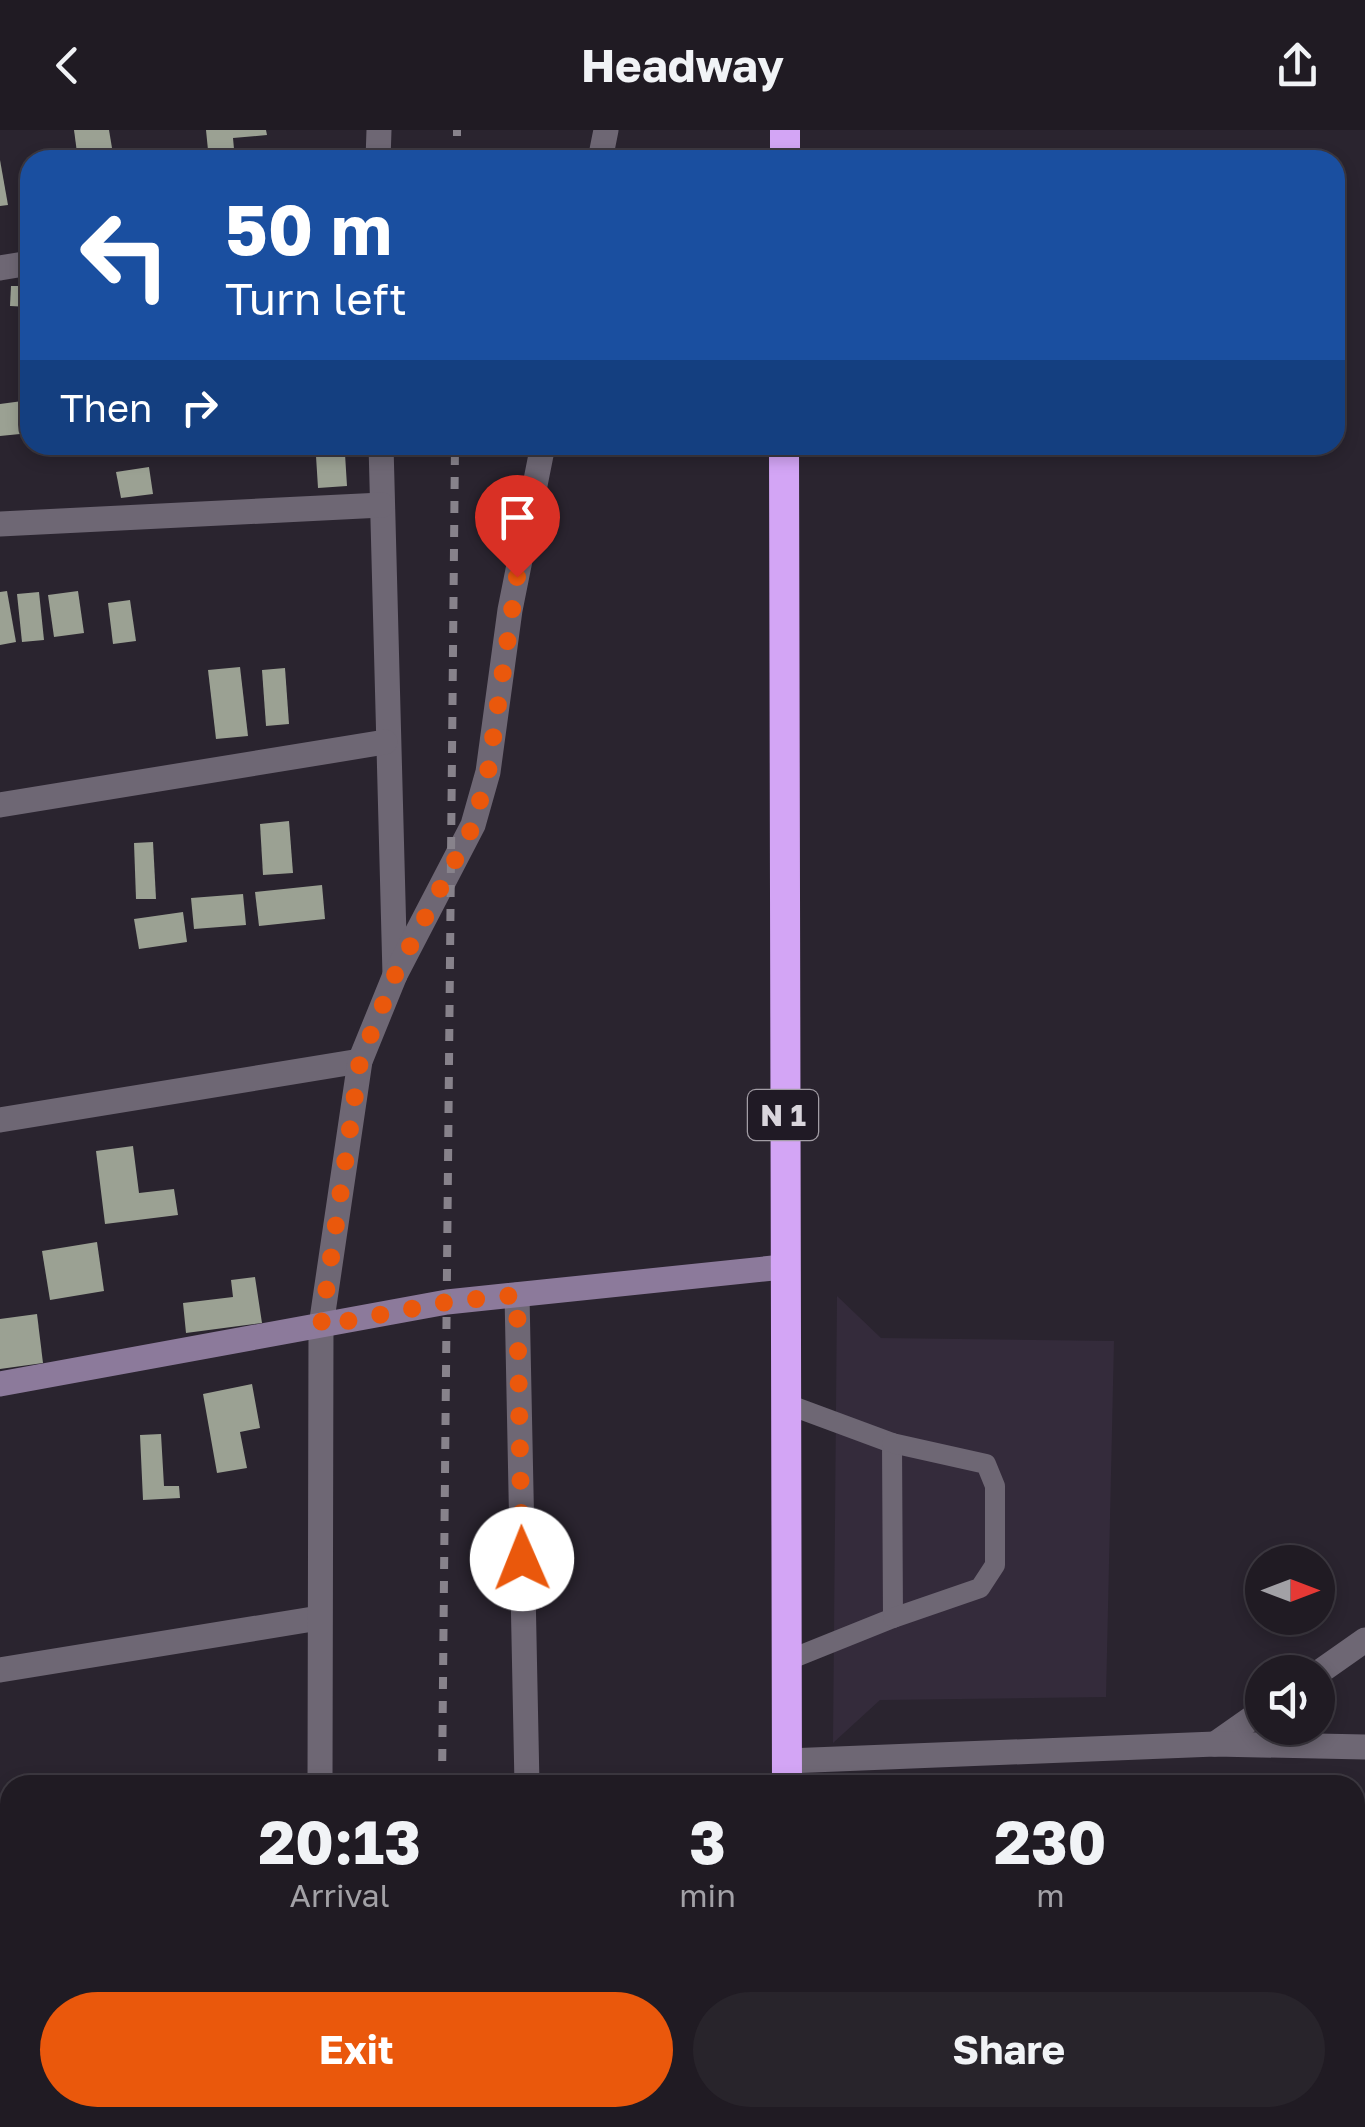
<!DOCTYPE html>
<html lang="en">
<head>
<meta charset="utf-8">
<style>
	:root { --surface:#201b23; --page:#28242b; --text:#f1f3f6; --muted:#a2a1a6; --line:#3d3941; --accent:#ea580c }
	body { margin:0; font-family:"Golos Text",sans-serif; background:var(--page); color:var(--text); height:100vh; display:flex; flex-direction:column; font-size:38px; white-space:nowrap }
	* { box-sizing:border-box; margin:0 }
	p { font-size:32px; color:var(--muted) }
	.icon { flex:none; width:55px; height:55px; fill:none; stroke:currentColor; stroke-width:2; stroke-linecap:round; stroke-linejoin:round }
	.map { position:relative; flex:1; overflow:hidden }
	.details { position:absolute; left:0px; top:1645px; width:1365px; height:352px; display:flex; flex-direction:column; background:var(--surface); border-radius:30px 30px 0 0; box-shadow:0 5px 15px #0003,0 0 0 2px var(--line) }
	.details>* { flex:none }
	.hud { position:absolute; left:20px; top:20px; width:1325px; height:305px; border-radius:30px; box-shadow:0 5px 15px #0003,0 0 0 2px var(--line); background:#1a4fa0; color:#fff; overflow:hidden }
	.needle { width:65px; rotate:90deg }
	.controls { position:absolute; left:1245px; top:1415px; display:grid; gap:20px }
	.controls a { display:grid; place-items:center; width:90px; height:90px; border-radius:50%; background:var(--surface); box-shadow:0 5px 15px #0003,0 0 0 2px var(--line); font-size:50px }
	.pin { position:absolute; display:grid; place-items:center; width:85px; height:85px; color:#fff; margin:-102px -42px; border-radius:50% 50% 50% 0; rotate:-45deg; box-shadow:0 0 10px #0007 }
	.pin .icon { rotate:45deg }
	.me { position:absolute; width:110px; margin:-55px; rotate:359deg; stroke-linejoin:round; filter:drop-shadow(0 0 8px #0008) }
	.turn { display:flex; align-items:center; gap:35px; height:210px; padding:0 40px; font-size:45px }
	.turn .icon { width:130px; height:130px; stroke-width:2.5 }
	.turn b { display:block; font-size:70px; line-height:85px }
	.then { display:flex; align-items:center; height:95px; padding:0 40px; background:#0003; gap:20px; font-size:38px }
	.eta { display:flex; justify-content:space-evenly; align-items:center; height:170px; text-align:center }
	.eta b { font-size:60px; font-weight:700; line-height:70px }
	.button { display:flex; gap:20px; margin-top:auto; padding:20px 40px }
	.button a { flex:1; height:115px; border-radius:60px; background:var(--accent); color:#fff; font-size:40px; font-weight:700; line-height:115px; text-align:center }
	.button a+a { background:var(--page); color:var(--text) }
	header { display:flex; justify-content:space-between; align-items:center; height:130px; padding:0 40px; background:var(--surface); font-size:45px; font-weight:700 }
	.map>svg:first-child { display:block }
	.built { fill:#342b3b }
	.building { fill:#9ba193 }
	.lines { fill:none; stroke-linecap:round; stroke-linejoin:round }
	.lane { stroke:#6e6774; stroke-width:20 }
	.street { stroke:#6e6774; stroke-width:25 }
	.secondary { stroke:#8c7a9b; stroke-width:25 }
	.highway { stroke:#d3a5f5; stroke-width:30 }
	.rail { stroke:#87828b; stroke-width:8; stroke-dasharray:12 12; stroke-linecap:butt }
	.route { stroke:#ea580c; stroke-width:18; stroke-dasharray:0 32.4 }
	.labels { text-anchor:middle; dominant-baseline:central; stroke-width:10; stroke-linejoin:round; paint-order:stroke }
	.shield { fill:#201a25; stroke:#a29da5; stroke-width:2.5 }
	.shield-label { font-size:30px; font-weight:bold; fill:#d9d5dc }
</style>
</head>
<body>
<header><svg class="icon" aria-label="back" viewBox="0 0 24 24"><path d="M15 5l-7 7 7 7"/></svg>Headway<svg class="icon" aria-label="share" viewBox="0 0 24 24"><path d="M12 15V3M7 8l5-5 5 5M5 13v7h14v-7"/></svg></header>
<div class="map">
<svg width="1365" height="1997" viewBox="0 0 1365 1997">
	<rect width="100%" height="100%" fill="#2a242f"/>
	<path class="built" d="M 837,1166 L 881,1208 L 1114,1211 L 1106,1567 L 880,1570 L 833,1613 Z"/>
	<g class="building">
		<path d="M 74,0 L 109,0 L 114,30 L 78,30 Z"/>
		<path d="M 206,0 L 266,0 L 267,5 L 233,8 L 235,30 L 209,30 Z"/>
		<path d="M 0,30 L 8,75 L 0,76 Z"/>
		<path d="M 11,156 L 30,156 L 30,177 L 10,176 Z"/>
		<path d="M 30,270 L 30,303 L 0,306 L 0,274 Z"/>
		<path d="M 345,324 L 347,356 L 318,358 L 316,326 Z"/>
		<path d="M 149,337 L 153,364 L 121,368 L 116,342 Z"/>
		<path d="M 7,461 L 16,512 L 0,515 L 0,462 Z"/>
		<path d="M 78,461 L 84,503 L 54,507 L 48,465 Z"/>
		<path d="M 39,462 L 44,510 L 22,512 L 17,464 Z"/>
		<path d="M 130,470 L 136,511 L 113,514 L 108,473 Z"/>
		<path d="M 240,537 L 248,606 L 216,609 L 208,540 Z"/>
		<path d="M 285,538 L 289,594 L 266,596 L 262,540 Z"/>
		<path d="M 289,691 L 293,743 L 263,745 L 260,694 Z"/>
		<path d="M 153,712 L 156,769 L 136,769 L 134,713 Z"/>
		<path d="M 322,755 L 325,789 L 259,796 L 255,762 Z"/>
		<path d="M 243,764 L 246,795 L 194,799 L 191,768 Z"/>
		<path d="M 183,782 L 187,812 L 139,819 L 134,789 Z"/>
		<path d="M 133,1016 L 139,1063 L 174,1059 L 178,1085 L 105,1094 L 96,1021 Z"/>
		<path d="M 97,1112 L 104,1161 L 50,1170 L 42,1121 Z"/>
		<path d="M 255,1147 L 262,1193 L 186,1203 L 183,1173 L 233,1167 L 231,1150 Z"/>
		<path d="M 37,1184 L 43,1233 L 0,1239 L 0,1189 Z"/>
		<path d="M 252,1254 L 260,1298 L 240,1302 L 247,1338 L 217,1343 L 203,1264 Z"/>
		<path d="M 161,1304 L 164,1356 L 179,1356 L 180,1368 L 143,1370 L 140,1305 Z"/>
		<rect x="0" y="1740" width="10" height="67"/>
		<path d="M 10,1914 L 10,1964 L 0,1965 L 0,1915 Z"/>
		<path d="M 10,1974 L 10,1988 L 52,1988 L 53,1997 L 0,1997 L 0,1975 Z"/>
		<path d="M 139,1988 L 167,1988 L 168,1991 L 140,1994 Z"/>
	</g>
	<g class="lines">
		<g class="lane">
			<path d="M 784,1273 L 892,1313 L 893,1488 L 786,1531"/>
			<path d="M 892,1313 L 986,1334 L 995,1356 L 995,1435 L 980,1458 L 893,1488"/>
		</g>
		<g class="street">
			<path d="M 378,30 L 379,0"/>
			<path d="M 600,30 L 606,0"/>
			<path d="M 0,138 L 30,133"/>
			<path d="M 381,315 L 395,845"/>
			<path d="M 0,394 L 382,375"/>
			<path d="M 0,675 L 385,612"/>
			<path d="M 0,990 L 360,931"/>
			<path d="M 517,1165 L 527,1655"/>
			<path d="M 0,1540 L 319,1488"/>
			<path d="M 1318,1543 L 1365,1510"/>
			<path d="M 1215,1614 L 1262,1581"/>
			<path d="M 787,1631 L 1215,1614 L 1365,1617"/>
			<path d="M 320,1655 L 321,1196 L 360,931 L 395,845 L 473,695 L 488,642 L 510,480 L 543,315"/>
			<path d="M 0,1823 L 10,1822"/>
			<path d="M 534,1988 L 534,1997"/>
			<path d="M 319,1997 L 319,1988"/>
		</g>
		<path class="secondary" d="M 0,1254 L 447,1172 L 783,1137"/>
		<g class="highway">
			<path d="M 785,30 L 785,0"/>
			<path d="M 784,315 L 787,1655"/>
			<path d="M 794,1988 L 795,1997"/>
		</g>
		<g class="rail">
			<path d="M 457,30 L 457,0"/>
			<path d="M 442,1655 L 455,315"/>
			<path d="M 438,1997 L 439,1988"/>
		</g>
	</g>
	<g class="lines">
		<path class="route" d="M 517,447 L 488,642 L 473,696 L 395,845 L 360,931 L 321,1196 L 447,1172 L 517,1165 L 522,1429"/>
	</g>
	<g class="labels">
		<rect class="shield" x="748" y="960" width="70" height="50" rx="8"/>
		<g class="shield-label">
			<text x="783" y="985">N 1</text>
		</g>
	</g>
</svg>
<div class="controls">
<a><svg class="needle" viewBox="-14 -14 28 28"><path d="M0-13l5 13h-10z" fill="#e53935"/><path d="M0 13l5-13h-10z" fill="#a2a1a6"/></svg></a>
<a><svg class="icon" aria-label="sound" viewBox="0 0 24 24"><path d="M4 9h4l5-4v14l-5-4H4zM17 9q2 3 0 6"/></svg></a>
</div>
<div class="pin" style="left:517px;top:447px;background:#d93025"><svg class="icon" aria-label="arrive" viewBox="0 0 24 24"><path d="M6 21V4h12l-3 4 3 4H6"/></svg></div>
<svg class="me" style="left:522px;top:1429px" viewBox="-20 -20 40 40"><circle r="19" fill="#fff"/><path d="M0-13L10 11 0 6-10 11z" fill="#ea580c"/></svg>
<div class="hud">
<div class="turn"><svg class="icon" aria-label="left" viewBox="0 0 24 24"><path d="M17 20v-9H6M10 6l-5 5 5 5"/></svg><div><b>50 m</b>Turn left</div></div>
<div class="then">Then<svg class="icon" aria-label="right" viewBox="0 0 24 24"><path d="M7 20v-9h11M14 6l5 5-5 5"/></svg></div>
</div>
<section class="details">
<div class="eta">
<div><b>20:13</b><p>Arrival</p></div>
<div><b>3</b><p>min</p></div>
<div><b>230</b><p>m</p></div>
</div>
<div class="button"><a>Exit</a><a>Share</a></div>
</section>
</div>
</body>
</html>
